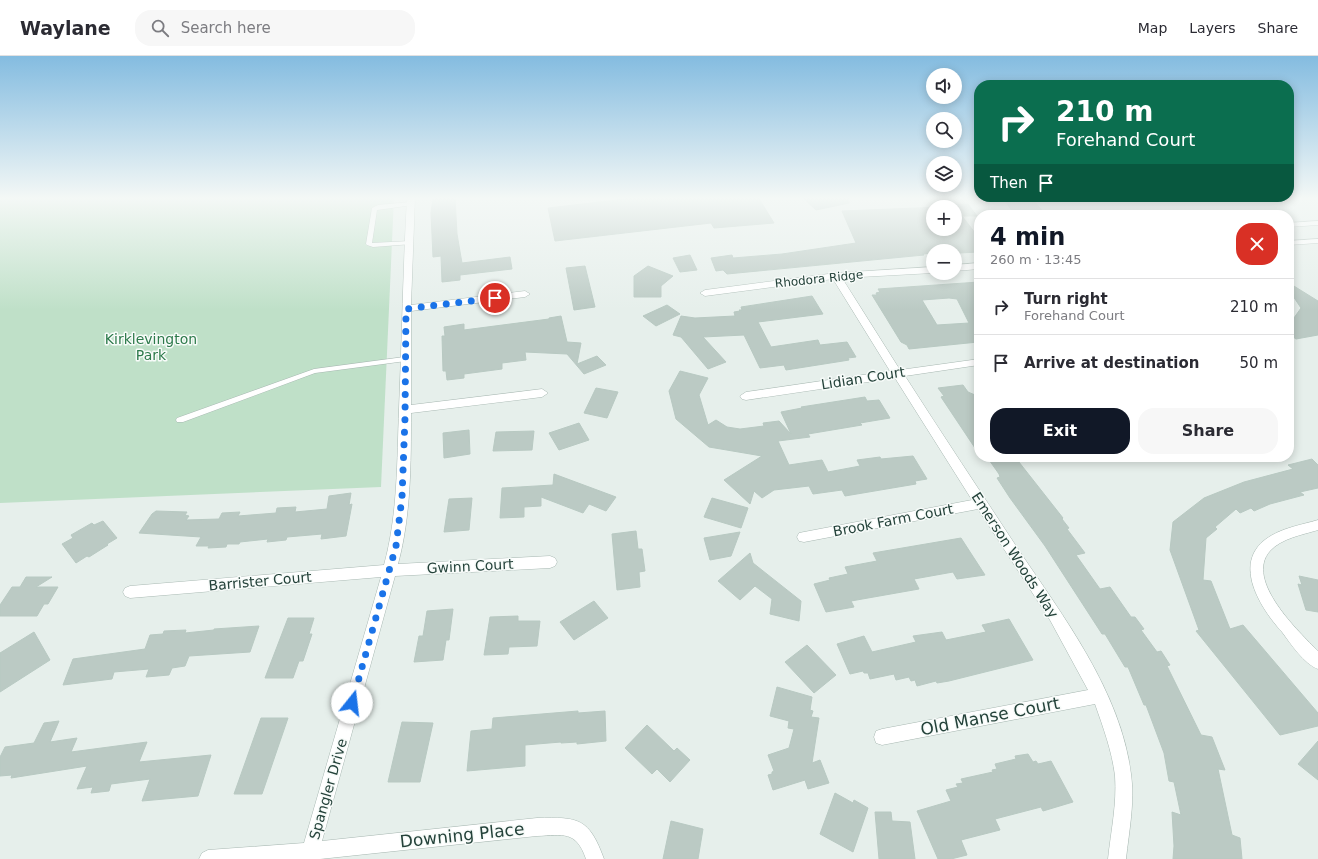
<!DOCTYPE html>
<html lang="en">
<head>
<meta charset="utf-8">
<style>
	:root { --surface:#fff; --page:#f7f7f7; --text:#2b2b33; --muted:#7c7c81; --line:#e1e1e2; --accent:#111827 }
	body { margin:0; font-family:"DejaVu Sans",sans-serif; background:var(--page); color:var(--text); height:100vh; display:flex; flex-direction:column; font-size:15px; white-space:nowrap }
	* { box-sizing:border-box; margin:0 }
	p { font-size:13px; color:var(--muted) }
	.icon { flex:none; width:22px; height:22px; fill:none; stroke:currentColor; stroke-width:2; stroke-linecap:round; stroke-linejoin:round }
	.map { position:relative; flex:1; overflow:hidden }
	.sheet { position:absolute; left:974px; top:154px; width:320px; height:252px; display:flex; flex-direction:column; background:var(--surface); border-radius:16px; box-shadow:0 2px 10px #0003 }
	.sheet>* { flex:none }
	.banner { position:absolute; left:974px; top:24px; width:320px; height:122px; border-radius:16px; box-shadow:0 2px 10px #0003; background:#0b6e4f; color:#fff; overflow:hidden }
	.tools { position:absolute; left:926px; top:12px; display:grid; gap:8px }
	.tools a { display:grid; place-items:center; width:36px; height:36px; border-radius:50%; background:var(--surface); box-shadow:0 2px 10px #0003; font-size:20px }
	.pin { position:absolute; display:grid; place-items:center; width:34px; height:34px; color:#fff; margin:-17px; border:2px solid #fff; border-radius:50%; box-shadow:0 1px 4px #0007 }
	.me { position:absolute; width:44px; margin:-22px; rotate:16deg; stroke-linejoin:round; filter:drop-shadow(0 0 3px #0008) }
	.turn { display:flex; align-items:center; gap:14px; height:84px; padding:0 16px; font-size:18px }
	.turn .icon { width:52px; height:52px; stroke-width:2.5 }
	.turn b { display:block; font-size:28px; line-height:34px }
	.then { display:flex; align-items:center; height:38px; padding:0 16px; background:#0003; gap:8px; font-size:15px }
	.round { display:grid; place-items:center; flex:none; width:42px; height:42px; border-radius:16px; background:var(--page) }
	.summary { display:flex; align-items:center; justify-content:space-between; height:68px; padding:0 16px }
	h1 { font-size:24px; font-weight:700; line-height:30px; color:var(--accent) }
	.action { display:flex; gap:8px; margin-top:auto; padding:8px 16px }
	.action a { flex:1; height:46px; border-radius:16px; background:var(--accent); color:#fff; font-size:16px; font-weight:700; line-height:46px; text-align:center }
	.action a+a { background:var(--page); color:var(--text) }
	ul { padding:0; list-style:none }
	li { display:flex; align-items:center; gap:12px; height:56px; padding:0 16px; border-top:1px solid var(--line) }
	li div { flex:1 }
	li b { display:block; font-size:15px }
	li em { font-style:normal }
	header { display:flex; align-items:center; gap:24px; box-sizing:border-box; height:56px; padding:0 20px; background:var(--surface); border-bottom:1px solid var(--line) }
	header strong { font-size:19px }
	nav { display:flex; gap:22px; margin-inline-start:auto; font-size:14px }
	.search { width:280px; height:36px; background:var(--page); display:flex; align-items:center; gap:10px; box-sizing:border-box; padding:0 14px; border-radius:16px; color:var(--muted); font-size:15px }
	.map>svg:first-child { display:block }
	.green { fill:#bfe0c8 }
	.building { fill:#bbcac4; stroke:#b8c9c2; fill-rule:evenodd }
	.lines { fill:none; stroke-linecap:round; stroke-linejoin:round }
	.lane-casing { stroke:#a8b8b2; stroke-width:1 }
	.street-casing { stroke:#a8b8b2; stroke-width:1 }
	.lane { fill:#fff; fill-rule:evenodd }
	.street { fill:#fff; fill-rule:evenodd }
	.route { stroke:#1a73e8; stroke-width:7; stroke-dasharray:0 12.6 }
	.labels { text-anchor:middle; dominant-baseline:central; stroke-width:3; stroke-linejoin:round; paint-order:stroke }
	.far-street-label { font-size:12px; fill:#24423a; stroke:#f7fbf9 }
	.park-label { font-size:14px; fill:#2d7a4b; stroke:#f7fbf9 }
	.street-label { font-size:14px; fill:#24423a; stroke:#f7fbf9 }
	.near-street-label { font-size:17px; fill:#24423a; stroke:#f7fbf9 }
</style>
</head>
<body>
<header>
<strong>Waylane</strong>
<div class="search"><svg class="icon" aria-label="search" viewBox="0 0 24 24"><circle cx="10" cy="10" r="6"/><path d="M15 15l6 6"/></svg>Search here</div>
<nav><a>Map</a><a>Layers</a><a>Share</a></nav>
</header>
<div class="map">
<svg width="1318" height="803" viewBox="0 0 1318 803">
	<rect width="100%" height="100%" fill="#e6efeb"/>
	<path class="green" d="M 0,141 L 394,141 L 381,431 L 0,447 Z"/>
	<g class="building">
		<path d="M 433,141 L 455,141 L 457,178 L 462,207 L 510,201 L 512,213 L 460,219 L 460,224 L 442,226 L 441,200 L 433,201 L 431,157 Z"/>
		<path d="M 642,141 L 758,141 L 774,167 L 714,172 L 711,167 L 555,185 L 548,152 Z"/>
		<path d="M 802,141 L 848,141 L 849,147 L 816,154 Z"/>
		<path d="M 1034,145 L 1044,157 L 1014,158 L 1006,146 Z"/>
		<path d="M 968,148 L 977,160 L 962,160 L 979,182 L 979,196 L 959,197 L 955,195 L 933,195 L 933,197 L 923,198 L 924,199 L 727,218 L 723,214 L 716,215 L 711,202 L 732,199 L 733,202 L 782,198 L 856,187 L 842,155 L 940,151 L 939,149 ZM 933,151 L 955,151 L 955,173 L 933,173 Z"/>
		<path d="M 690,199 L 697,214 L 680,216 L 673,202 Z"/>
		<path d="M 585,210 L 595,251 L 574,254 L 566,212 Z"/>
		<path d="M 648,210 L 673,220 L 661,230 L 661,241 L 634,241 L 634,220 Z"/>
		<path d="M 979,226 L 979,288 L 978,286 L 909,293 L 907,289 L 901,286 L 872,239 L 877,239 L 876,237 L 880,236 L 878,233 ZM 949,242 L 957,243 L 969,267 L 937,269 L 922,244 Z"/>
		<path d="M 1289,227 L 1318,245 L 1318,279 L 1296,283 L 1289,278 L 1289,269 L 1301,252 L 1289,234 Z"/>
		<path d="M 812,240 L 823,258 L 758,266 L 771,291 L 818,284 L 820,289 L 847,286 L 856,301 L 848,302 L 849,304 L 843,305 L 786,314 L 784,309 L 760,312 L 744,279 L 703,281 L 726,306 L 708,313 L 681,281 L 673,279 L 681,260 L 695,262 L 735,260 L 734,256 L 740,255 L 739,254 L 742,254 L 741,251 Z"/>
		<path d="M 667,249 L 680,258 L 656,270 L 643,260 Z"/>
		<path d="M 561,260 L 567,286 L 581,287 L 577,308 L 597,300 L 606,309 L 584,318 L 567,298 L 525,296 L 526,304 L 502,307 L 502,313 L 464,318 L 464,322 L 447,324 L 446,315 L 443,315 L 442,280 L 445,280 L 444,271 L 464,268 L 464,274 L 549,263 L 549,262 Z"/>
		<path d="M 680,315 L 708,322 L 699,339 L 708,369 L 716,364 L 727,371 L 740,373 L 764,370 L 763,367 L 779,365 L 791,378 L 781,356 L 802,352 L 801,351 L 865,341 L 867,345 L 879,344 L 890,362 L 860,367 L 862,369 L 808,378 L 810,381 L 778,385 L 789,409 L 822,404 L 828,416 L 860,410 L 857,404 L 880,401 L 881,403 L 913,400 L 927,423 L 915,425 L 916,428 L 845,440 L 842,434 L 813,438 L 809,430 L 774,434 L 762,442 L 754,435 L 750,448 L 724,424 L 762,400 L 709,391 L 676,363 L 669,335 Z"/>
		<path d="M 963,329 L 968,336 L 975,339 L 979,345 L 979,398 L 941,341 L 944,340 L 938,332 Z"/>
		<path d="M 596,332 L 618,336 L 607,362 L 584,357 Z"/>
		<path d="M 579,367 L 589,384 L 559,394 L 549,377 Z"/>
		<path d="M 469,374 L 470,398 L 444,402 L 443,377 Z"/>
		<path d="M 534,375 L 532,394 L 493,395 L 496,376 Z"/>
		<path d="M 987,401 L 1015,401 L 1063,462 L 1062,463 L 1069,472 L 1067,473 L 1085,497 L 1076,499 L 1100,533 L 1110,531 L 1131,561 L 1135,561 L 1144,573 L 1141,574 L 1157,596 L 1161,595 L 1170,609 L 1167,610 L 1201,679 L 1212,681 L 1225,714 L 1218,713 L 1232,779 L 1240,782 L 1242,803 L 1173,803 L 1174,790 L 1172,756 L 1181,759 L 1174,726 L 1169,725 L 1164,697 L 1146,649 L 1144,649 L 1128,611 L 1125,611 L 1105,578 L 1102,578 L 1045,490 L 1010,442 L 997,422 L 1000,421 L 999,418 Z"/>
		<path d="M 1312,403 L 1318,409 L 1318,432 L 1300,436 L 1304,439 L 1270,448 L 1254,455 L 1251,452 L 1240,457 L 1236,453 L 1215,471 L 1217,473 L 1206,482 L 1203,524 L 1211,525 L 1230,573 L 1243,569 L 1318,657 L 1318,670 L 1280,679 L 1196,575 L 1199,574 L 1170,494 L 1173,466 L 1204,442 L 1244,426 L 1293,413 L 1288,409 Z"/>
		<path d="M 554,418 L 616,441 L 606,455 L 589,448 L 583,457 L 541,441 L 541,450 L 524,451 L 524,461 L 500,462 L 502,432 L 553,429 Z"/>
		<path d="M 351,437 L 349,449 L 352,448 L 346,480 L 321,483 L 322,478 L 287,481 L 286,484 L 267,486 L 268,483 L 240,486 L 239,488 L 227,488 L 226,491 L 208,492 L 209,490 L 196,490 L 201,481 L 139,477 L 152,458 L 156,455 L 187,456 L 185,459 L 189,460 L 186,464 L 219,463 L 222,457 L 240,456 L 238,460 L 276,457 L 277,452 L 296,451 L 295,456 L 327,453 L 329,440 Z"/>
		<path d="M 472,442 L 469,474 L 444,476 L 449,443 Z"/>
		<path d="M 712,442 L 748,452 L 741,472 L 704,461 Z"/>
		<path d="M 103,465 L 117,482 L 107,488 L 108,489 L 89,501 L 87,500 L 76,507 L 62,488 L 73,482 L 71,479 L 92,467 L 94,469 Z"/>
		<path d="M 636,475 L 638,493 L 642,493 L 645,515 L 639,516 L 640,531 L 617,534 L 612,478 Z"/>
		<path d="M 740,476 L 731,500 L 710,504 L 704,482 Z"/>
		<path d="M 961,482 L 985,519 L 957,523 L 953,516 L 914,523 L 919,533 L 851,545 L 854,551 L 826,556 L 814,528 L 830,524 L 829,522 L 848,518 L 845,511 L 877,505 L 873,497 Z"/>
		<path d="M 750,497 L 753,507 L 801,545 L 799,565 L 770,558 L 772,543 L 755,530 L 740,544 L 718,525 Z"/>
		<path d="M 1299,520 L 1318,524 L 1318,556 L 1306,554 L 1298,528 L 1302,529 Z"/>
		<path d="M 26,521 L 52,521 L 36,531 L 58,531 L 48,548 L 44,548 L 37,560 L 0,560 L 0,549 L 12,531 L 20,531 Z"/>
		<path d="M 594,545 L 608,562 L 574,584 L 560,566 Z"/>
		<path d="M 453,553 L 449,584 L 446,584 L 443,604 L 414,606 L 419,580 L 423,580 L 427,555 Z"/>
		<path d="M 518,560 L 518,565 L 540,565 L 537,590 L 509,591 L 508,598 L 484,599 L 490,561 Z"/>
		<path d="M 288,562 L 314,562 L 309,578 L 312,578 L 303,605 L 299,605 L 293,622 L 265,622 Z"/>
		<path d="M 1009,563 L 1033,604 L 949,625 L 937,627 L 936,625 L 917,630 L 915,624 L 911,625 L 909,621 L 896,624 L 894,618 L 870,623 L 868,617 L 864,617 L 863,615 L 850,618 L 837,588 L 864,580 L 872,596 L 916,586 L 913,580 L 942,576 L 946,584 L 986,576 L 982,569 Z"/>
		<path d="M 259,570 L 250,596 L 189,600 L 185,610 L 172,612 L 169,619 L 146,621 L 149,613 L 114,616 L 112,623 L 63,629 L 73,603 L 145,593 L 150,579 L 163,578 L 164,575 L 186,574 L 185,577 L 214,574 L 214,573 Z"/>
		<path d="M 34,576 L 50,604 L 0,636 L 0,597 Z"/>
		<path d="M 807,589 L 836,619 L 814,637 L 785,606 Z"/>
		<path d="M 777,631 L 812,641 L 810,654 L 813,655 L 811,661 L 819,662 L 812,707 L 820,704 L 829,727 L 808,733 L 805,724 L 773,734 L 768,719 L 772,718 L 772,716 L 774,715 L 768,699 L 789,692 L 794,673 L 788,672 L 789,665 L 770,660 Z"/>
		<path d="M 578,655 L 578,657 L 605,655 L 606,685 L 577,688 L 577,686 L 561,687 L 561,686 L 525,689 L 525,710 L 467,715 L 471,675 L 492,673 L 493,662 Z"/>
		<path d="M 261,662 L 288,662 L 262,738 L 234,738 Z"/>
		<path d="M 59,665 L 50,686 L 77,682 L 71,696 L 147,686 L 139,706 L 211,699 L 198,740 L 142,745 L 150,723 L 111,728 L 109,735 L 91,737 L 93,731 L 77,733 L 87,710 L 11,722 L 12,719 L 0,720 L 0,701 L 5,691 L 34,687 L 44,667 Z"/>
		<path d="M 402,666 L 433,667 L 420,726 L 388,726 Z"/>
		<path d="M 647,669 L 674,695 L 677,692 L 690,704 L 670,726 L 657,713 L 652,718 L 625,692 Z"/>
		<path d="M 1318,685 L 1318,724 L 1298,708 Z"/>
		<path d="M 1028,698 L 1033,706 L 1036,705 L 1038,708 L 1051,705 L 1073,746 L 1043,755 L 1041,751 L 995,763 L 1000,774 L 961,784 L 967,799 L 951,803 L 938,803 L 917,755 L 951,745 L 946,734 L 958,731 L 956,728 L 963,727 L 961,723 L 993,716 L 992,714 L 997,713 L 995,708 L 1016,703 L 1015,700 Z"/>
		<path d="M 835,737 L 853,747 L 854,744 L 868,752 L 853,796 L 820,778 Z"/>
		<path d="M 875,756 L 891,756 L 892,765 L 910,766 L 915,803 L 879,803 Z"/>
		<path d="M 671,765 L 703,773 L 698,803 L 663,803 Z"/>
	</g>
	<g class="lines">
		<g class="lane-casing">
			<g id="lane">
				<path d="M 411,146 L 414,148 L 413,149 L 377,154 L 372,187 L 410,185 L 413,187 L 412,188 L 373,191 L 367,189 L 366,188 L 372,152 L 378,149 Z"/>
				<path d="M 1318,165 L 1318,169 L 1289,171 L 1289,167 Z"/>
				<path d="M 1318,183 L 1318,187 L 1289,189 L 1289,185 Z"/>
				<path d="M 404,301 L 406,301 L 408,303 L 406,305 L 315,317 L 183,366 L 177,366 L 176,364 L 177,362 L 314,313 Z"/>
			</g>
		</g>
		<g class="street-casing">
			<g id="street">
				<path d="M 407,141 L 415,141 L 411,249 L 525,235 L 530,238 L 525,241 L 411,255 L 411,349 L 542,333 L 548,337 L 542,341 L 411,357 C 411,407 411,460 398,508 L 550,500 L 555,502 L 557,506 L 555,510 L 550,512 L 395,520 L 322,785 L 537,762 C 579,761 589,762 604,803 L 586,803 C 576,774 563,779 537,780 L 320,803 L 199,803 L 202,797 L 208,794 L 304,787 L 381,521 L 130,542 L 125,540 L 123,536 L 125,532 L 130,530 L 384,509 C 398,458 397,404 399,353 C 402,283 403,212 407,141 Z"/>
				<path d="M 1041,141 L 1060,141 C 1056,145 1045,145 1041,141 Z"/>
				<path d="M 979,207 L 979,213 L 955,215 L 955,209 Z"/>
				<path d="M 933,211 L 933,217 L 842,222 L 900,314 L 979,303 L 979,309 L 905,320 C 942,378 980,435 1018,493 C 1063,560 1121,636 1131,718 C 1135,746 1129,775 1126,803 L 1108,803 C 1111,775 1117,748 1115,720 C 1112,695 1103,671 1095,648 L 882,689 L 876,687 L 874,681 L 876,675 L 882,673 L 1088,634 L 1050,564 L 978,453 L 804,486 L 799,485 L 797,481 L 799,477 L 804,476 L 972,444 L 895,322 L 746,344 L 742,343 L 740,340 L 746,336 L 890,315 L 833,223 L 705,240 L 700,237 L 705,234 L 836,217 Z"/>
				<path d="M 1318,464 L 1318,474 C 1302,479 1282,482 1270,495 C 1244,524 1299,576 1318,595 L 1318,613 C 1304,608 1291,588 1282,576 C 1261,553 1232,508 1266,483 C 1281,472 1301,469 1318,464 Z"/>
			</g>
		</g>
		<use href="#lane" class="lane"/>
		<use href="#street" class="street"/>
	</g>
	<linearGradient id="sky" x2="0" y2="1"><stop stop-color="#84bce0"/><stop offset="0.56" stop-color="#f4f8f6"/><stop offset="1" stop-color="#f4f8f6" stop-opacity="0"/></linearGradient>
	<rect width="1318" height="254" fill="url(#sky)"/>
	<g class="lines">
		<path class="route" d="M 352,647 L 396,490 L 402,441 L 405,362 L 406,253 L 495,242"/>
	</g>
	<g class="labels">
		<g class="far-street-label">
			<text transform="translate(819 223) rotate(-6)">Rhodora Ridge</text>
		</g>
		<g class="park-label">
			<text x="151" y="283">Kirklevington<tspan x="151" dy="16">Park</tspan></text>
		</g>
		<g class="street-label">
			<text transform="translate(863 322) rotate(-9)">Lidian Court</text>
			<text transform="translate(893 464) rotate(-11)">Brook Farm Court</text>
			<text transform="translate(1015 499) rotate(57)">Emerson Woods Way</text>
			<text transform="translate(470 510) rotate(-3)">Gwinn Court</text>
			<text transform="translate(260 525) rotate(-5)">Barrister Court</text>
			<text transform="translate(328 733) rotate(-74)">Spangler Drive</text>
		</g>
		<g class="near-street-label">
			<text transform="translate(990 660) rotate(-11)">Old Manse Court</text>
			<text transform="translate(462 779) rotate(-6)">Downing Place</text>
		</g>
	</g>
</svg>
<div class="tools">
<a><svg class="icon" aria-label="sound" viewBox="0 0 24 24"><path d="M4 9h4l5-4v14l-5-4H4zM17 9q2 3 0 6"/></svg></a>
<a><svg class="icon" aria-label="search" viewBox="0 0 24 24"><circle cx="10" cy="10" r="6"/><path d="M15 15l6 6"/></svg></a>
<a><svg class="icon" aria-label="layers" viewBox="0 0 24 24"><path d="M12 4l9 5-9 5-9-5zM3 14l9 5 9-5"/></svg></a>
<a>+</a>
<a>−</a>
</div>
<div class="pin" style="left:495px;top:242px;background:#d93025"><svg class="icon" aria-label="arrive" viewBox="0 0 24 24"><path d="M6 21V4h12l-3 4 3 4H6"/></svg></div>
<svg class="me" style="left:352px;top:647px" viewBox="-20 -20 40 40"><circle r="19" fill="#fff"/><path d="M0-13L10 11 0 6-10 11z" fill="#1a73e8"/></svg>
<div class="banner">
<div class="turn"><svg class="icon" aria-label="right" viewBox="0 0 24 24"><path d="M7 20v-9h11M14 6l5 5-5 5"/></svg><div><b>210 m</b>Forehand Court</div></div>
<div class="then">Then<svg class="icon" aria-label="arrive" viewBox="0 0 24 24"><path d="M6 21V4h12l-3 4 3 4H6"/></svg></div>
</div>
<section class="sheet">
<div class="summary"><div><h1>4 min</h1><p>260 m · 13:45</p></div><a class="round" style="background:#d93025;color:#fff"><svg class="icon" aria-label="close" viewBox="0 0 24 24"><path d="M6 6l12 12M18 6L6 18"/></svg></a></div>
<ul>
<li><svg class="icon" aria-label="right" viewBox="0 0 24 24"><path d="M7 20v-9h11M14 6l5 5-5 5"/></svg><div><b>Turn right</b><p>Forehand Court</p></div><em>210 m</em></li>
<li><svg class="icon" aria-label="arrive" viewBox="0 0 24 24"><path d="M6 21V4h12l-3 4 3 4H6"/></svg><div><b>Arrive at destination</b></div><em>50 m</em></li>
</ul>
<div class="action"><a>Exit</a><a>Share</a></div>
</section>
</div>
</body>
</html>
